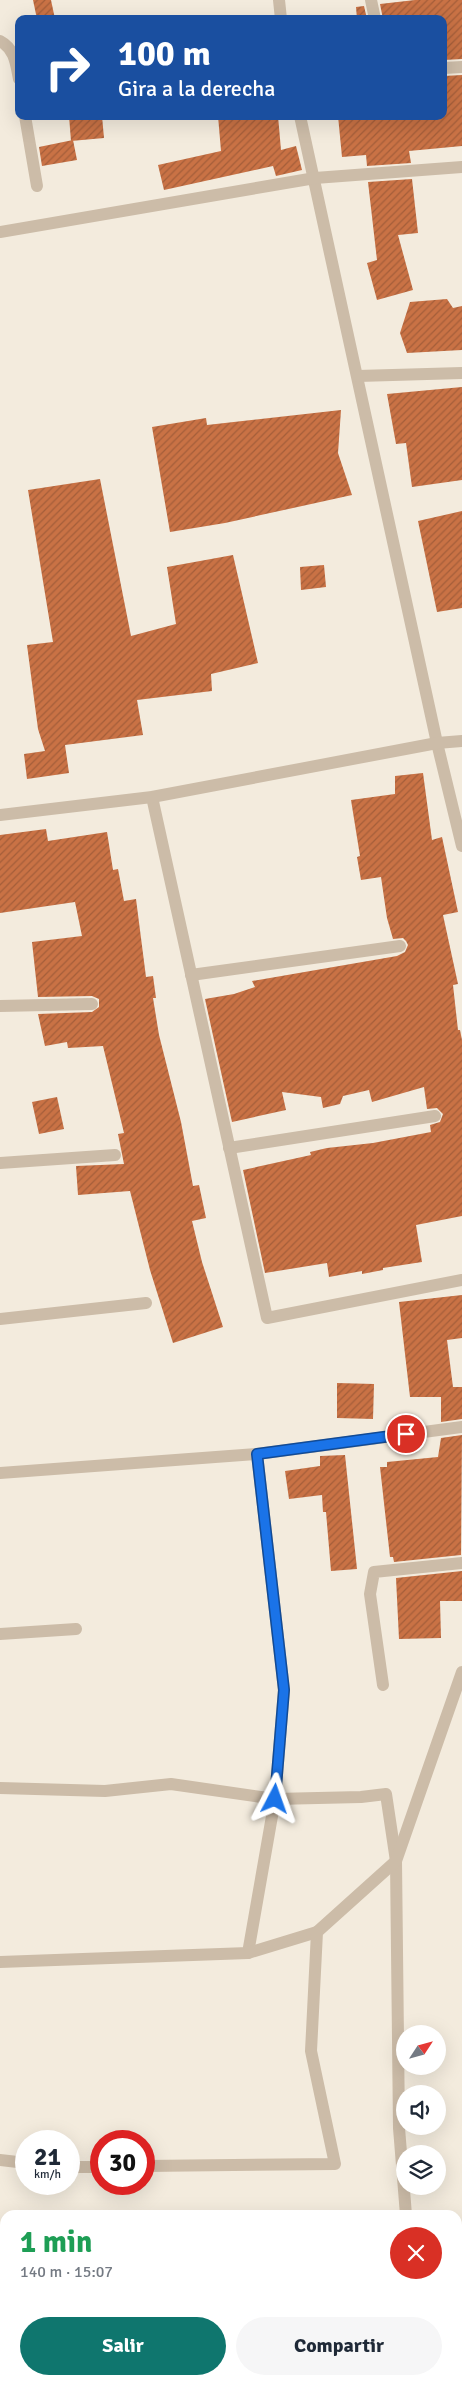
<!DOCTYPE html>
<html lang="es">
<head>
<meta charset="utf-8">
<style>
	:root { --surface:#fff; --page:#f6f6f7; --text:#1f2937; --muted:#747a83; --accent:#0f766e }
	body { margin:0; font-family:Signika,sans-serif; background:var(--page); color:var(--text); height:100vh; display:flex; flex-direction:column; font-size:19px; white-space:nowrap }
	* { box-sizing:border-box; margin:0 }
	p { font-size:16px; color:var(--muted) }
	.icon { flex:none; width:28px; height:28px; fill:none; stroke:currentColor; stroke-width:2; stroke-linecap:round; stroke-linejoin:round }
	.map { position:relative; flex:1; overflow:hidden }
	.panel { position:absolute; left:0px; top:2210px; width:462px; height:175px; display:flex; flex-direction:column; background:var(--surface); border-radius:15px 15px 0 0; box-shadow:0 5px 20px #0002 }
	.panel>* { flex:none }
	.hud { position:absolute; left:15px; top:15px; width:432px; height:105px; border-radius:10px; box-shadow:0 5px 20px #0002; background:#1a4fa0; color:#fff; overflow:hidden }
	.needle { width:32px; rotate:54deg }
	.controls { position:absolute; left:396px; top:2025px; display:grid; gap:10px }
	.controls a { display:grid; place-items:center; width:50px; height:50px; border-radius:50%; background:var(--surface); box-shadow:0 5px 20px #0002; font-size:25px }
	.speed { position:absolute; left:15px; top:2130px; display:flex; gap:10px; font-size:25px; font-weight:700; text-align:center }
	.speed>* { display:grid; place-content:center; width:65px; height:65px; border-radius:50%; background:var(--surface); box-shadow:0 5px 20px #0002; line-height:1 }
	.speed small { font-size:12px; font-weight:400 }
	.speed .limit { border:8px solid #d22; background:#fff; color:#111 }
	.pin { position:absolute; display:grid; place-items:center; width:42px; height:42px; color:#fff; margin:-21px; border:2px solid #fff; border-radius:50%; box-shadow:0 1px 5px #0007 }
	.me { position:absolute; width:55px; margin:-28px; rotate:4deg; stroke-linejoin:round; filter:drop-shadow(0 0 4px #0008) }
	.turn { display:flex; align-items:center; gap:18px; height:105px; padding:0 20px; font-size:22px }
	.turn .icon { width:65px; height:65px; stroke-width:2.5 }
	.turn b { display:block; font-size:35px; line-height:42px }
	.round { display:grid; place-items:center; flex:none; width:52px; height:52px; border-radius:26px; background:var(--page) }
	.headline { display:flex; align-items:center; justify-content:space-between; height:85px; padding:0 20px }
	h1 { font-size:30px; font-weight:700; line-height:38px; color:#1e9e55 }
	.button { display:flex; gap:10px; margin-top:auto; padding:10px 20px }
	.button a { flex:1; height:58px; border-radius:30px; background:var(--accent); color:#fff; font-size:20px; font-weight:700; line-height:58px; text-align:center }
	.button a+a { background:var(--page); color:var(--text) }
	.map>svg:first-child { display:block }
	.building { fill:url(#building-hatch) }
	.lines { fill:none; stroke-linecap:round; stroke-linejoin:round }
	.minor { stroke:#ccbca8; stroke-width:12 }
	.route-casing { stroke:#114b97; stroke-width:12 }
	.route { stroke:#1a73e8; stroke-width:9 }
</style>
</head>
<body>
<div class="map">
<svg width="462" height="2385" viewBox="0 0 462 2385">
	<defs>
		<pattern id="building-hatch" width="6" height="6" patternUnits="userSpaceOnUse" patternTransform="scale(1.25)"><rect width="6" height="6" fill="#c97245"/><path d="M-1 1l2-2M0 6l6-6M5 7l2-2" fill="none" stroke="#a45e3a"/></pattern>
	</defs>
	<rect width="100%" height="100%" fill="#f3ebdd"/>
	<g class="building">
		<path d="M 33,0 L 51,0 L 55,19 L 37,19 Z"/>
		<path d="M 415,0 L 462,0 L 462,59 L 444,60 L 444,19 L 383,19 L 380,4 Z"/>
		<path d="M 364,6 L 367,19 L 357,19 L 356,7 Z"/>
		<path d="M 462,75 L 462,146 L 409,151 L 411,163 L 367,166 L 366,155 L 342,157 L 338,116 L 444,116 L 444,76 Z"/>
		<path d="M 69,116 L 102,116 L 104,138 L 71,141 Z"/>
		<path d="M 218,116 L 278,116 L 281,150 L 296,146 L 302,170 L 276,176 L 273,166 L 164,190 L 158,165 L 221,151 Z"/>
		<path d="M 73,140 L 77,160 L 42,166 L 39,147 Z"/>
		<path d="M 412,179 L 418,233 L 398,235 L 413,290 L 377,300 L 367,263 L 377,260 L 368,182 Z"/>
		<path d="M 447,299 L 453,308 L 462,306 L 462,350 L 407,353 L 400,333 L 410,302 Z"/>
		<path d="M 462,387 L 462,480 L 412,487 L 406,443 L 396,444 L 387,394 Z"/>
		<path d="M 341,410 L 338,453 L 352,495 L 225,523 L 170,532 L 152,427 L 206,418 L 207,425 Z"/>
		<path d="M 100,479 L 131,636 L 176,624 L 167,567 L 233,555 L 258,663 L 211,674 L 212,691 L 137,700 L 143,735 L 65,745 L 69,773 L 27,779 L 24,754 L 45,751 L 38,729 L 27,645 L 53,642 L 28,490 Z"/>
		<path d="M 462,511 L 462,608 L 437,612 L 418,521 Z"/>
		<path d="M 324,565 L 326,587 L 301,590 L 300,567 Z"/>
		<path d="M 423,773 L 432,840 L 442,837 L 458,912 L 443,915 L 458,984 L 453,985 L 458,1030 L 460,1030 L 462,1040 L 462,1216 L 416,1225 L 422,1262 L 383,1268 L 383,1270 L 362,1274 L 362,1271 L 329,1277 L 327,1263 L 265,1273 L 243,1170 L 311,1155 L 310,1152 L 327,1148 L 373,1143 L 431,1132 L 430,1125 L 440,1122 L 443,1114 L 437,1108 L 427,1109 L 424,1087 L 372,1102 L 369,1090 L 343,1096 L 340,1104 L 323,1108 L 321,1097 L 282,1092 L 286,1110 L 232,1122 L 205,999 L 234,994 L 255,987 L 252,981 L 397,956 L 405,952 L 408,945 L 406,941 L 403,938 L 393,939 L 387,918 L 381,877 L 361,880 L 357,857 L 360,856 L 351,800 L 395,794 L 395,776 Z"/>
		<path d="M 46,829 L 48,841 L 107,832 L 113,870 L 118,869 L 124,901 L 136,899 L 146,977 L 153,976 L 156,998 L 153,998 L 159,1035 L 181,1122 L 193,1186 L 199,1185 L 206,1218 L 192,1221 L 202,1262 L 223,1327 L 173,1343 L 150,1270 L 130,1191 L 78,1195 L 76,1166 L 124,1164 L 118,1134 L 124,1133 L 103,1046 L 68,1048 L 67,1042 L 45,1046 L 38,1014 L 92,1012 L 99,1007 L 99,999 L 92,996 L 38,997 L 32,942 L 82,936 L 75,902 L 0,913 L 0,835 Z"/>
		<path d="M 57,1097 L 64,1129 L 39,1134 L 32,1102 Z"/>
		<path d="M 462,1295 L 462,1338 L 447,1340 L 453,1387 L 462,1387 L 462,1419 L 441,1422 L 441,1397 L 410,1397 L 399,1302 Z"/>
		<path d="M 337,1383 L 374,1384 L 373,1419 L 337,1418 Z"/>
		<path d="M 462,1435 L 461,1555 L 394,1562 L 393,1557 L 390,1557 L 380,1467 L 387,1467 L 387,1462 L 438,1457 L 441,1438 Z"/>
		<path d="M 345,1455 L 357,1569 L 331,1571 L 326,1512 L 323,1512 L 322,1495 L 289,1499 L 285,1471 L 320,1466 L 320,1456 Z"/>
		<path d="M 462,1571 L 462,1601 L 440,1601 L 441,1638 L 399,1639 L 396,1578 Z"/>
	</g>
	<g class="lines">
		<g class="minor">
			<path d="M 279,0 L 281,19"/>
			<path d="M 371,0 L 375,19"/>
			<path d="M 0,41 C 15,49 16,64 19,79"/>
			<path d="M 444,68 L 462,67"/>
			<path d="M 25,116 L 37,186"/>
			<path d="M 300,116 L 437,743 L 462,846"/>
			<path d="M 0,232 L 315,178 L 462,167"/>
			<path d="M 358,376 L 462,373"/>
			<path d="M 152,797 L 267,1318 L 462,1280"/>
			<path d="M 0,815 L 152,797 L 437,743 L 462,741"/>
			<path d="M 191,975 L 400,946"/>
			<path d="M 0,1006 L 92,1004"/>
			<path d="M 229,1148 L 435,1116"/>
			<path d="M 0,1163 L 115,1155"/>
			<path d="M 0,1319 L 146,1303"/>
			<path d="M 0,1473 L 257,1454 L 462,1427"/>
			<path d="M 0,1634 L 76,1629"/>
			<path d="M 383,1685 L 370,1594 L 374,1572 L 462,1563"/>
			<path d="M 0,1788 L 105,1791 L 171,1784 L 275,1799 L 361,1797 L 386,1794 L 396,1861 L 399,2128 L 406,2215"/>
			<path d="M 248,1953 L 275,1799 L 284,1690 L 257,1454"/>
			<path d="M 0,1962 L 248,1953 L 317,1932"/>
			<path d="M 0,2160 L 26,2163"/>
			<path d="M 144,2166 L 335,2164 L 311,2051 L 317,1932 L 396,1861 L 462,1672"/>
			<path d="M 69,2167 L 101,2167"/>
			<path d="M 0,2330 L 5,2330"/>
			<path d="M 428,2380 L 428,2385"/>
			<path d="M 292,2385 L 292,2380"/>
			<path d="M 348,2385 L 348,2380"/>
		</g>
	</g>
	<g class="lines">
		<g class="route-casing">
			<path id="route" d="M 275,1799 L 284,1690 L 257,1454 L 406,1434"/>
		</g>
		<use href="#route" class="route"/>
	</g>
</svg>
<div class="controls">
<a><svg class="needle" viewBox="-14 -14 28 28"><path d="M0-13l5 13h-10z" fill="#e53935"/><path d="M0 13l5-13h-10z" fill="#747a83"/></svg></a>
<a><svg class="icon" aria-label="sound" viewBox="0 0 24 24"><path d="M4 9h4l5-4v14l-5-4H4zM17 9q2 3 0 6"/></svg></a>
<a><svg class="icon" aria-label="layers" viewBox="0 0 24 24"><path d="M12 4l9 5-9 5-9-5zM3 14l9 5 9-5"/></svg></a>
</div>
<div class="speed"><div>21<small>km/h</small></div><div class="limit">30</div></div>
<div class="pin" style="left:406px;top:1434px;background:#d93025"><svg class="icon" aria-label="arrive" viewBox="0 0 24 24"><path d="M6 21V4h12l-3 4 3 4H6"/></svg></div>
<svg class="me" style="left:275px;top:1799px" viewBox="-20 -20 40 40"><path d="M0-17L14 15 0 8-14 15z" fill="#1a73e8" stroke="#fff" stroke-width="4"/></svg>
<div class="hud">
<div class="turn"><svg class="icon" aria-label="right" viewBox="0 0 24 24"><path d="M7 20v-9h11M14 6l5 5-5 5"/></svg><div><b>100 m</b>Gira a la derecha</div></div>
</div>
<section class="panel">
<div class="headline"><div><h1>1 min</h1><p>140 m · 15:07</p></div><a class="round" style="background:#d93025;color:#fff"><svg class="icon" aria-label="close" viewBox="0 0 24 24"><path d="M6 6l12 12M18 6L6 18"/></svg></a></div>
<div class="button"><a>Salir</a><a>Compartir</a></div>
</section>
</div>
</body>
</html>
